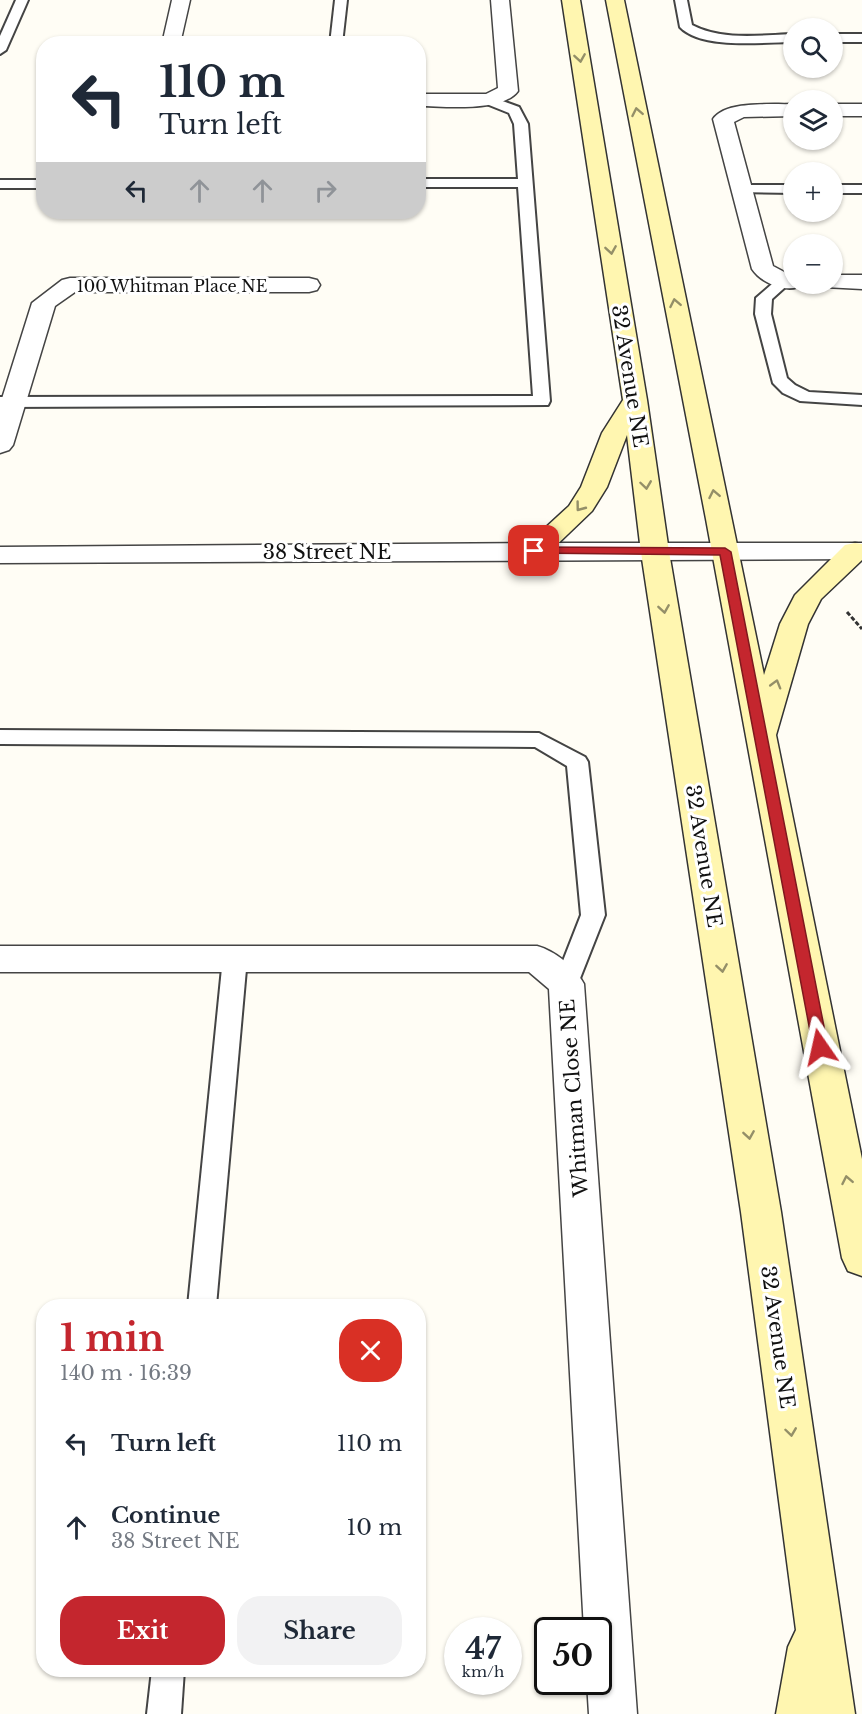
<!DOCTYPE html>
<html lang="en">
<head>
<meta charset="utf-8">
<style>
	:root { --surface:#fff; --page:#f2f2f3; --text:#1f2937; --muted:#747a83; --accent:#c4262e }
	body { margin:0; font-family:"Libre Baskerville",serif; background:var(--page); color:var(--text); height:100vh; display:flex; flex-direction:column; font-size:22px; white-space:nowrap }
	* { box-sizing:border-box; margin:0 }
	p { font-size:20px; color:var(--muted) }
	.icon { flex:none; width:33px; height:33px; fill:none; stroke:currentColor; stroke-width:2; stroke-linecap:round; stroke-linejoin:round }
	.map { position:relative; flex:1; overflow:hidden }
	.details { position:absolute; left:36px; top:1299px; width:390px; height:378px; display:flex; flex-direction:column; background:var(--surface); border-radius:24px; box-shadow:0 2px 4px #0004 }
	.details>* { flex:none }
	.hud { position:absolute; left:36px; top:36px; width:390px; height:183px; border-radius:24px; box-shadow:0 2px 4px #0004; background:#fff; color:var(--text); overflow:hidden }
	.fabs { position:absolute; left:783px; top:18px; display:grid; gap:12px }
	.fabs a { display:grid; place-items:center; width:60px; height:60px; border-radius:50%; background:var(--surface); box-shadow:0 2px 4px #0004; font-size:30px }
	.speed { position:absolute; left:444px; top:1617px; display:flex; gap:12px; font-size:30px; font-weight:700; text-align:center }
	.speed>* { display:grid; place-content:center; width:78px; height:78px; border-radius:50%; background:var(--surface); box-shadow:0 2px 4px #0004; line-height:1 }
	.speed small { font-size:15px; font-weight:400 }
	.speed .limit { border:3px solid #111; border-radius:9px; background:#fff; color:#111 }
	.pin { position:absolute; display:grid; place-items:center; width:51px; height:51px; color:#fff; margin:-26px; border-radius:12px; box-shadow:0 3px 9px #0006 }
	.me { position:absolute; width:66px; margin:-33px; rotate:349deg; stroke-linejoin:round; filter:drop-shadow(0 0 4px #0008) }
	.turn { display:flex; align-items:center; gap:21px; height:126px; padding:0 24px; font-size:27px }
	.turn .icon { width:78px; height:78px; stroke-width:2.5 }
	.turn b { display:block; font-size:42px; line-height:51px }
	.lanes { display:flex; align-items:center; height:57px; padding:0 24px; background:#0003; justify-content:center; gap:30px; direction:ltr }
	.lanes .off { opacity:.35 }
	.round { display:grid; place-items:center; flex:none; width:63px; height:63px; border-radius:24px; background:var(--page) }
	.overview { display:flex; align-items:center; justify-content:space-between; height:102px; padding:0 24px }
	h1 { font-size:36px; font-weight:800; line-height:45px; color:var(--accent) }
	.cta { display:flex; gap:12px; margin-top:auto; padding:12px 24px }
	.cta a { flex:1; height:69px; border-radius:24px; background:var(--accent); color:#fff; font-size:24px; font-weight:800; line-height:69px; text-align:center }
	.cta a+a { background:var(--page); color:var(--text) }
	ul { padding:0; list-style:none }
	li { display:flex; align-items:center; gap:18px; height:84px; padding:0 24px }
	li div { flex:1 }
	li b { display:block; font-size:22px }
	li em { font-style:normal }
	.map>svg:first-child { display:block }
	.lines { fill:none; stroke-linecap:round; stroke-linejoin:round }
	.lane-casing { stroke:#444; stroke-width:4 }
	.street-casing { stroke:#444; stroke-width:3 }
	.secondary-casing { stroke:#333; stroke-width:3 }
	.path { stroke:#333; stroke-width:3; stroke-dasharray:4.5 2; stroke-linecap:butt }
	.lane { fill:#fff; fill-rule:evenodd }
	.street { fill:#fff; fill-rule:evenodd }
	.secondary { fill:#fff6b0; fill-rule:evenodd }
	.oneway { stroke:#948f68 }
	.route { fill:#c4262e; stroke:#7f191e; stroke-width:1.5 }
	.labels { text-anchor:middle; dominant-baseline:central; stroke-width:6; stroke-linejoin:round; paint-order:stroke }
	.far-street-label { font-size:16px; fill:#111; stroke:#fff }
	.street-label { font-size:20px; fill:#111; stroke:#fff }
</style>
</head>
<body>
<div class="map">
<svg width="862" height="1714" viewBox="0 0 862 1714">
	<rect width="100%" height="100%" fill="#fffdf5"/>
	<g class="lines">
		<g class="lane-casing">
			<g id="lane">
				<path d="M 16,0 L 28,0 L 6,50 L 0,54 L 0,36 Z"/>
				<path d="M 335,0 L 347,0 L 342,44 L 330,44 Z"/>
				<path d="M 675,0 L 687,0 L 692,25 C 723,41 760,35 794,34 L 794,42 C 764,42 702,50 680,27 Z"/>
				<rect x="832" y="34" width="30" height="8"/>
				<path d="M 489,96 L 519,107 L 528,124 L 550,401 L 548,405 L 0,407 L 0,397 L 533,396 L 518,187 L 418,187 L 418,179 L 518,179 L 514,124 L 509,113 L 484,103 L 482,100 L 484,97 Z"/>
				<rect x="0" y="180" width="44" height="8"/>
				<path d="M 742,185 L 794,185 L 794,193 L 737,192 L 735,189 Z"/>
				<rect x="832" y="185" width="30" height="8"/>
				<path d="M 784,276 L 792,281 L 772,299 L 771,314 L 787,378 L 795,385 L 809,392 L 862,395 L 862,405 L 800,401 L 783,393 L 773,383 L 755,314 L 756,298 L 779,278 Z"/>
				<path d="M 0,730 L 539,733 L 585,757 L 588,762 L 605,915 L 575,991 L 566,993 L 557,991 L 554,984 L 581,915 L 567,766 L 535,747 L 0,744 Z"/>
				<path d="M 235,949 L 243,952 L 247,958 L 216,1306 L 188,1306 L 223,958 L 227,952 Z"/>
				<path d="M 152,1670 L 184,1670 L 181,1714 L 147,1714 Z"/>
			</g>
		</g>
		<g class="street-casing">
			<g id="street">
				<path d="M 172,0 L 190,0 L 180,44 L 162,44 Z"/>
				<path d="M 491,0 L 509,0 L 518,91 C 502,113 443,106 418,106 L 418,94 L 486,94 L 498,88 Z"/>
				<path d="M 794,104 L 794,116 L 744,117 L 734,122 L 773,266 L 788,274 L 794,274 L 794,284 L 804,284 C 789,295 761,283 752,269 L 713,119 C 726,100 772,105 794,104 Z"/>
				<rect x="832" y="104" width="30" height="12"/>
				<path d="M 832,275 L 862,275 L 862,289 L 824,287 L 822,284 L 832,284 Z"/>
				<path d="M 70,278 L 309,278 L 317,280 L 320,285 L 317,290 L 309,292 L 75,292 L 55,306 L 13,445 L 9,450 L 0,453 L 0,405 L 32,303 L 62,280 Z"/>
				<path d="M 534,543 L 862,543 L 862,559 L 0,563 L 0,547 Z"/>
				<path d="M 0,946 L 537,946 C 555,951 575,967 584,984 L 637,1714 L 589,1714 L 587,1682 L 598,1682 L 598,1630 L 584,1630 L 549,989 L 529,972 L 0,972 Z"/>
			</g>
		</g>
		<g class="secondary-casing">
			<g id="secondary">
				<path d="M 562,0 L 580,0 L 647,400 L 669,552 L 781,1212 L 855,1714 L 776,1714 L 788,1647 L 796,1630 L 741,1212 L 641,552 L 627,435 L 607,487 L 592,511 L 544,557 L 534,559 L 524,557 L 520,551 L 569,506 L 581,487 L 602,433 L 623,400 Z"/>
				<path d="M 606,0 L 624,0 L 764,675 L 780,624 L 795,595 L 845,545 L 855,543 L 862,544 L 862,560 L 821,599 L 808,624 L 776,735 L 862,1159 L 862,1276 L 848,1271 L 842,1258 L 706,519 Z"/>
			</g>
		</g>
		<path class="path" d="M 847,612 L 862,629"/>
		<use href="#lane" class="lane"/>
		<use href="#street" class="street"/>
		<use href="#secondary" class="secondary"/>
	</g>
	<defs><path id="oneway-chevron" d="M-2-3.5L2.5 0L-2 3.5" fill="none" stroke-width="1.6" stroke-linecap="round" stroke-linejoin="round" transform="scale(1.5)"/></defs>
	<g class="oneway">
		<use href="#oneway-chevron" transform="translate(580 58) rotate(81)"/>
		<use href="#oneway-chevron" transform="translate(637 112) rotate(-101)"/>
		<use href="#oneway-chevron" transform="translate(611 250) rotate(81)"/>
		<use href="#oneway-chevron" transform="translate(675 303) rotate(-101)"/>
		<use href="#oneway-chevron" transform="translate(646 485) rotate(82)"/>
		<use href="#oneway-chevron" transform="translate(714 494) rotate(-101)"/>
		<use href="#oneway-chevron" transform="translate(580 507) rotate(127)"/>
		<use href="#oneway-chevron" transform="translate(664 609) rotate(81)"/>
		<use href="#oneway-chevron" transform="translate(776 684) rotate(-74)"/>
		<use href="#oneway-chevron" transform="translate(722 968) rotate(81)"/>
		<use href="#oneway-chevron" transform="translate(749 1135) rotate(81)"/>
		<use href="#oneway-chevron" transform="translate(847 1180) rotate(-101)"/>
		<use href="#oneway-chevron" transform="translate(791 1432) rotate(82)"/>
	</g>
	<path class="route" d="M 534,547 L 725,548 L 731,552 L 828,1047 L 826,1051 L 815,1051 L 813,1047 L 720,555 L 530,553 L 530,548 Z"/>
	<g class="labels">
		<g class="far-street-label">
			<text x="172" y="286">100 Whitman Place NE</text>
		</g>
		<g class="street-label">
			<text transform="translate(630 376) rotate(81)">32 Avenue NE</text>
			<text x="327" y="552">38 Street NE</text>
			<text transform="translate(704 856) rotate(81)">32 Avenue NE</text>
			<text transform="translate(574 1098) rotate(-94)">Whitman Close NE</text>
			<text transform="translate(778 1337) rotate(82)">32 Avenue NE</text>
		</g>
	</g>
</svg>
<div class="fabs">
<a><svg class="icon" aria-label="search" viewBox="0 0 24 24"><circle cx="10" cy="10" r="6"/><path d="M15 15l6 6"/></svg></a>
<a><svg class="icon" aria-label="layers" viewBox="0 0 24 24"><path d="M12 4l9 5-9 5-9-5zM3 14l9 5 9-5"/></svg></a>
<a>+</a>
<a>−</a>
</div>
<div class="speed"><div>47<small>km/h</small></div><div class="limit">50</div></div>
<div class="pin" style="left:534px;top:551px;background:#d93025"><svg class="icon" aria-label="arrive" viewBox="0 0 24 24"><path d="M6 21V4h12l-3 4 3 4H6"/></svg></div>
<svg class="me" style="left:820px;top:1047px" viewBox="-20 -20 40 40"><path d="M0-17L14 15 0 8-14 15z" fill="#c4262e" stroke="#fff" stroke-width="4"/></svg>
<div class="hud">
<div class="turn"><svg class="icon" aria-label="left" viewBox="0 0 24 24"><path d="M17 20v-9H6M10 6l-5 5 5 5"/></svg><div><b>110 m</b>Turn left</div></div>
<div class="lanes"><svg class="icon" aria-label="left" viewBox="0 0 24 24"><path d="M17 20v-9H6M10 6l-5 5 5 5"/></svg><svg class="icon off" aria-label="ahead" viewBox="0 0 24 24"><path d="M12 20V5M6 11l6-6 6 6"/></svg><svg class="icon off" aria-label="ahead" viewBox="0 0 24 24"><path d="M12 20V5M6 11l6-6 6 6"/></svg><svg class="icon off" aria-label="right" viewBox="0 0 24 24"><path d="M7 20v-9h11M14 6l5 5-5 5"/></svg></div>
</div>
<section class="details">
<div class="overview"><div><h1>1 min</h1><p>140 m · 16:39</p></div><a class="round" style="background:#d93025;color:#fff"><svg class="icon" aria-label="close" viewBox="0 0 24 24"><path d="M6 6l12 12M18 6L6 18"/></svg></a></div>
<ul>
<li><svg class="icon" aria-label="left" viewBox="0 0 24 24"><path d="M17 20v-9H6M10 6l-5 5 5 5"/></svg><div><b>Turn left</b></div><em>110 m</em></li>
<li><svg class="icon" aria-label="ahead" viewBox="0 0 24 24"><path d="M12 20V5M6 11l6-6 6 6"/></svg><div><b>Continue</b><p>38 Street NE</p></div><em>10 m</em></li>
</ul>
<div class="cta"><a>Exit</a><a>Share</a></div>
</section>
</div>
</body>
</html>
